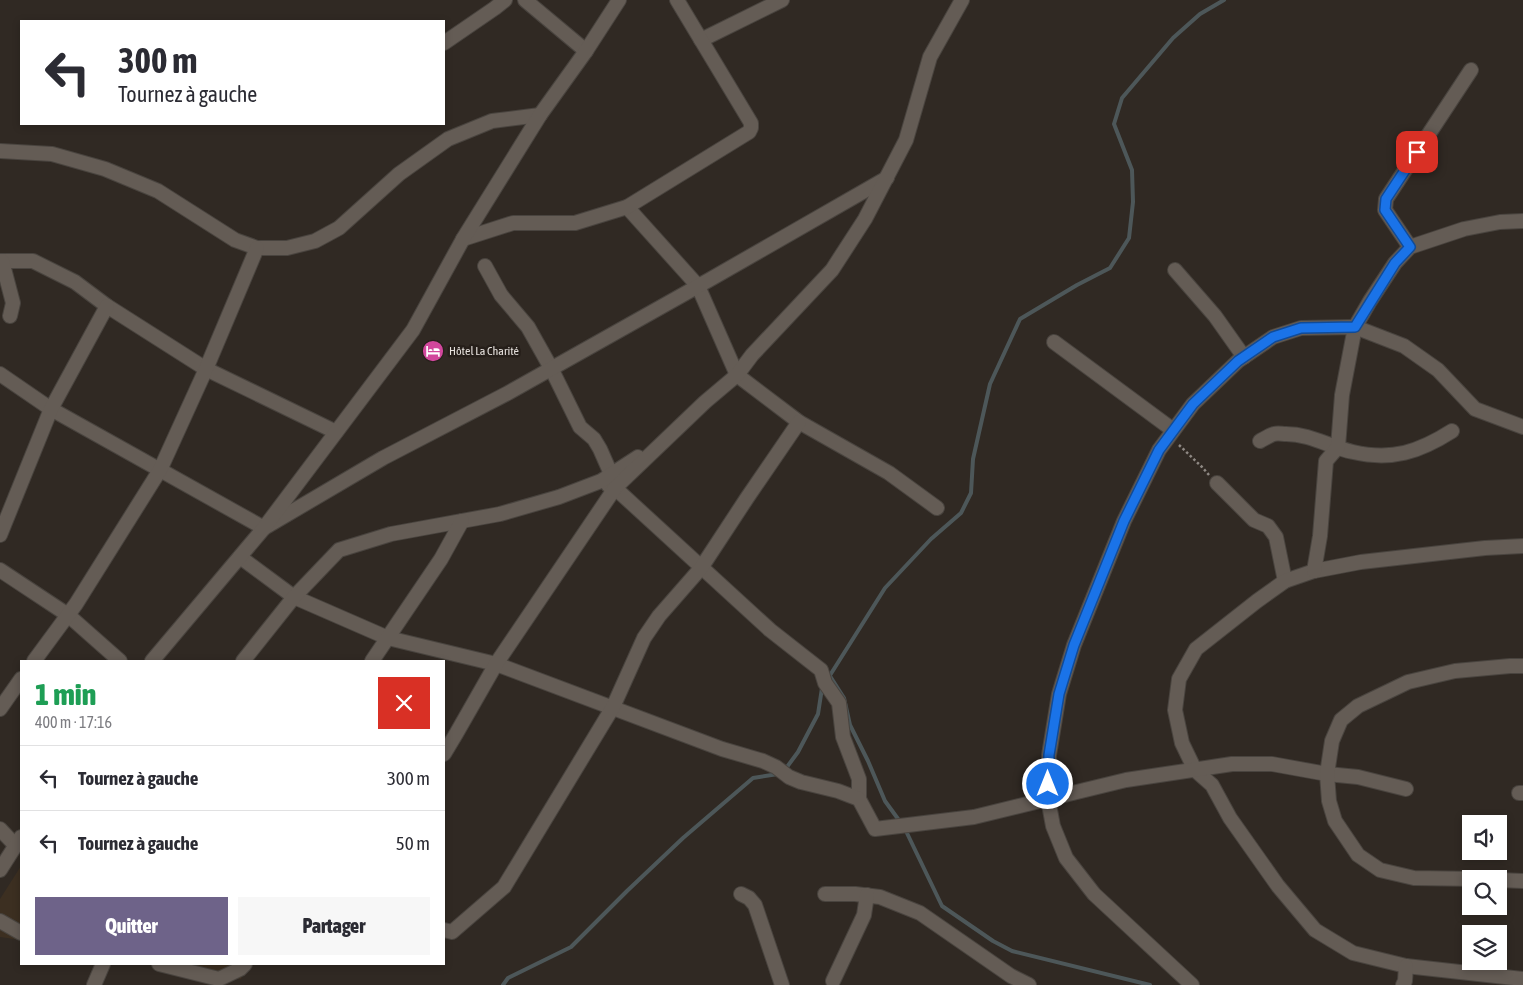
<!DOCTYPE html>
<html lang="fr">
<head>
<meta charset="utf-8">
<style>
	:root { --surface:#fff; --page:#f7f7f7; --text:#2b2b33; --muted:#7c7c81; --line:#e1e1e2; --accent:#6e6389 }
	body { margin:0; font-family:"Asap Condensed",sans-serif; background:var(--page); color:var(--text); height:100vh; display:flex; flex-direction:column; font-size:19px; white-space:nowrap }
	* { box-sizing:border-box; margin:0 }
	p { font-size:16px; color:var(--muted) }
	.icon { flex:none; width:28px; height:28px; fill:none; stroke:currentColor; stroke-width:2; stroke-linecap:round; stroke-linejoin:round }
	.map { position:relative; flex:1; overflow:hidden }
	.details { position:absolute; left:20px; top:660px; width:425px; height:305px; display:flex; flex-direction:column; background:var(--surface); border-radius:0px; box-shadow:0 2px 8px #0003 }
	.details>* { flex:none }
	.guide { position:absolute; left:20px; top:20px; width:425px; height:105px; border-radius:0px; box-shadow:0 2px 8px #0003; background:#fff; color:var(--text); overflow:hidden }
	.tools { position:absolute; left:1462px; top:815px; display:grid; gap:10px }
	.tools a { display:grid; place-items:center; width:45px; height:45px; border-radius:0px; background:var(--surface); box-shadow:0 2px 8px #0003; font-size:25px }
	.pin { position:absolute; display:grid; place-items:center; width:42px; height:42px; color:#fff; margin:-21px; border-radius:10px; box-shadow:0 2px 8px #0006 }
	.me { position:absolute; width:55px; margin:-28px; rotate:0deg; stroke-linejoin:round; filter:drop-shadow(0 0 4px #0008) }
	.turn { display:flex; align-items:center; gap:18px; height:105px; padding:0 15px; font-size:22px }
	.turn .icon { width:65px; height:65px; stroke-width:2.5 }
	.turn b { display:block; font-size:35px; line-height:42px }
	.round { display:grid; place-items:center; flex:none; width:52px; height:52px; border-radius:0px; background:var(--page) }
	.head { display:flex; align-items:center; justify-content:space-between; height:85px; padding:0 15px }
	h1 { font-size:30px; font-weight:800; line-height:38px; color:#1e9e55 }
	.button { display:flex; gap:10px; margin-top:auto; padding:10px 15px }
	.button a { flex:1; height:58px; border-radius:0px; background:var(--accent); color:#fff; font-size:20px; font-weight:800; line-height:58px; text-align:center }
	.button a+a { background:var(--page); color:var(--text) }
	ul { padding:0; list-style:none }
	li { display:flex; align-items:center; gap:15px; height:65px; padding:0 15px; border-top:1px solid var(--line) }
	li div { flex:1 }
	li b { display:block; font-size:19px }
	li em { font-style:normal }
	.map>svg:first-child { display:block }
	.commercial { fill:#3c2f21 }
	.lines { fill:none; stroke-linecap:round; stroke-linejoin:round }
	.stream { stroke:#4d5759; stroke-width:4 }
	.street-casing { stroke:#49443f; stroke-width:16 }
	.path { stroke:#8f8984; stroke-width:2.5; stroke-dasharray:2.5 2.5; stroke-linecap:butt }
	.street { stroke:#645c55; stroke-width:14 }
	.route-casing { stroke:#114b97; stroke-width:12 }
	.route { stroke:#1a73e8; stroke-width:9 }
	.labels { text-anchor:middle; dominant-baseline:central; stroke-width:5; stroke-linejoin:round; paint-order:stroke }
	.poi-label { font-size:12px; fill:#e6e1dd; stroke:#261f1a; text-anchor:start }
</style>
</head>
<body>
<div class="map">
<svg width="1523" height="985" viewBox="0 0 1523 985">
	<rect width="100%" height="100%" fill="#302923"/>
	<g class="commercial">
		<path d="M 21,866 L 21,940 L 0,937 L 0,899 Z"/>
		<path d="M 152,964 L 247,964 L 241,979 Z"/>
	</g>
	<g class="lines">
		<g class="stream">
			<path d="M 830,676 L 844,698 L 850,725 L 868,761 L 885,801 L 901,823"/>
			<path d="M 827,680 L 885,588 L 931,539 L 961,513 L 971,493 L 973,459 L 990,384 L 1020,319 L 1077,285 L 1110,268 L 1129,238 L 1133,202 L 1132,170 L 1114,124 L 1122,98 L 1173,38 L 1200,14 L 1224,0"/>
			<path d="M 784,771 L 798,752 L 818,714 L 822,688 L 823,686"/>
			<path d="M 905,829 L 942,906 L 993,941 L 1012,951 L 1150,985"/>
			<path d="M 503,985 L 508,978 L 571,947 L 627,891 L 683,838 L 753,778 L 778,774"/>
		</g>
		<g class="street-casing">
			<g id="street">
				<path d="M 525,0 L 586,51"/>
				<path d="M 701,40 L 782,0"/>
				<path d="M 444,43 L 495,8 L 505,0"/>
				<path d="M 0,151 L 52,154 L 105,169 L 158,191 L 235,240 L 257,248 L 287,248 L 315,241 L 339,228 L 399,174 L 448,139 L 492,121 L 540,115"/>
				<path d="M 627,207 L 698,286 L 737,375 L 799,422 L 889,473 L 937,508"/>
				<path d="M 463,239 L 513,223 L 575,223 L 627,207 L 749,132 L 751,128 L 751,123 L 677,0"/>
				<path d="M 1410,247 L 1385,210 L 1386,199 L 1471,70"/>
				<path d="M 0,261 L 33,261 L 75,282 L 107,306 L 206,369 L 336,432"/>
				<path d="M 2,261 L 13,303 L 10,316"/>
				<path d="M 485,266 L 501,295 L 528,327 L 551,368 L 580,427 L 594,439 L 600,449 L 611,474"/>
				<path d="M 1175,270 L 1215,316 L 1244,357"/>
				<path d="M 1054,342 L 1173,430"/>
				<path d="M 0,374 L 51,409 L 264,528 L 383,458 L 508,393 L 709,280 L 887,178"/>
				<path d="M 1260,441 C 1264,439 1270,435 1274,434 C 1278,433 1282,434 1286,434 C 1311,434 1329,447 1353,452 C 1392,461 1419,452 1452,431"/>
				<path d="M 1217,483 L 1254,520 L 1268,526 L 1276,537 L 1285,581"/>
				<path d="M 608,485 L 615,488 L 770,630 L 821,670 L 825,683 L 839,703 L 843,737 L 859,779 L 859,799"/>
				<path d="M 0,535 L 51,409 L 107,306"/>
				<path d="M 1523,546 L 1485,548 L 1361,562 L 1314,571 L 1285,581 L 1257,601 L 1196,649 L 1179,679 L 1175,710 L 1182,743 L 1195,770 L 1212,785 L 1230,818 L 1278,886 L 1315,930 L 1353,953 L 1406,966 L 1523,979"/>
				<path d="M 240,557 L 294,597 L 388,638 L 496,664 L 722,749 L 763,761 L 776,767 L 789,777 L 801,782 L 838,791 L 859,799 L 875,829 L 974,817 L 1126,780 L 1232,764 L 1272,764 L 1327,774 L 1358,777 L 1406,789"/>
				<path d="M 0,570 L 68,615 L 120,661"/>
				<path d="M 1314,571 L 1320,536 L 1326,461 L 1338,447 L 1342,395 L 1355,327 L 1370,301 L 1395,263 L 1410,247 L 1464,229 L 1500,222 L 1523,221"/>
				<path d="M 34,661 L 76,604 L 160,470 L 206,369 L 257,248"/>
				<path d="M 152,661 L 264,528 L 413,330 L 463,239 L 540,115 L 586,51 L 619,0"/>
				<path d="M 243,661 L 294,597 L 339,550 L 391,534 L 500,514 L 559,497 L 601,481 L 638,457"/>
				<path d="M 372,661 L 441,559 L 462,521"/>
				<path d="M 0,709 L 21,679"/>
				<path d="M 444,754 L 456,734 L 496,664 L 615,488 L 705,402 L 737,375 L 752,355 L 832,270 L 865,219 L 906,140 L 930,57 L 962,0"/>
				<path d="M 1519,793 L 1523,793"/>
				<path d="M 0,829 L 16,846"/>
				<path d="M 0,870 L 21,837"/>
				<path d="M 1479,879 L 1414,878 L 1380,870 L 1358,855 L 1335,821 L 1329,801 L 1327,774 L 1332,741 L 1341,720 L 1358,706 L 1408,682 L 1455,671 L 1510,666 L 1523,666"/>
				<path d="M 1499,880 L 1523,881"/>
				<path d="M 741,894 L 749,898 L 755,905 L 782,985"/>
				<path d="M 825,894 L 855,894 L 880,897 L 920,913 L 1011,976 L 1029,985"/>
				<path d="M 0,921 L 21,933"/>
				<path d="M 444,930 L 452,932 L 504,887 L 613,707 L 644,638 L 659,616 L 701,568 L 747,498 L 799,422"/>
				<path d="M 159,964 L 219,979 L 240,969 L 245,964"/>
				<path d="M 833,981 L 864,915 L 867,895"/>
				<path d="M 94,985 L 103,964"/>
				<path d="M 1192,985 L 1094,894 L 1066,858 L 1053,826 L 1048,799 L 1049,755 L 1059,694 L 1074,645 L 1124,521 L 1159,450 L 1193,404 L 1238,361 L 1273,337 L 1301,328 L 1355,327 L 1404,346 L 1438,370 L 1475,409 L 1523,427"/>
				<path d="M 1403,985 L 1405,981 L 1406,966"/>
			</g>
		</g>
		<path class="path" d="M 1179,445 L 1202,467 L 1209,475"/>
		<use href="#street" class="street"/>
	</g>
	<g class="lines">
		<g class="route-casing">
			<path id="route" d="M 1048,784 L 1049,755 L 1059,694 L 1074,645 L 1124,521 L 1159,450 L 1193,404 L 1238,361 L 1273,337 L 1301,328 L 1355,327 L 1395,263 L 1410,247 L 1385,210 L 1386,199 L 1417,152"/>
		</g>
		<use href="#route" class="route"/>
	</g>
	<defs>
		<g id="hotel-disc" transform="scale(1.125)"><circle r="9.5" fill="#d1479c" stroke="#261f1a"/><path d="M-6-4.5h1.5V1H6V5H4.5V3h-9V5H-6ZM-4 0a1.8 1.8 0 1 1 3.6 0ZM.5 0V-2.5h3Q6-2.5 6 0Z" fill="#fff"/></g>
	</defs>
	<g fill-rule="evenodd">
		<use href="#hotel-disc" x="433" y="351"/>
	</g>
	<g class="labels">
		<g class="poi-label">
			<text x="449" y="351">Hôtel La Charité</text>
		</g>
	</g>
</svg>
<div class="tools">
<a><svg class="icon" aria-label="sound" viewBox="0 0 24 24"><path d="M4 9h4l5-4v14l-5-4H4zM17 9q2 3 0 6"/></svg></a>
<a><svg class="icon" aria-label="search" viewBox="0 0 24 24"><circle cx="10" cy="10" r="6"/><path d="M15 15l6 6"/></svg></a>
<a><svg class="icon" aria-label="layers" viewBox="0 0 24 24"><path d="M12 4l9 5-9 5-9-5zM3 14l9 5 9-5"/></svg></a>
</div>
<div class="pin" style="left:1417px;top:152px;background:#d93025"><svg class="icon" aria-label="arrive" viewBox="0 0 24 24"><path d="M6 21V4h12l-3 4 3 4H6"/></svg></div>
<svg class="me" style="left:1048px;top:784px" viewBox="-20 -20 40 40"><circle r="17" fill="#1a73e8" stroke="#fff" stroke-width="3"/><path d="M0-11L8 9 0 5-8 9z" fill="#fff"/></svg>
<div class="guide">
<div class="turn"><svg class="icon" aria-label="left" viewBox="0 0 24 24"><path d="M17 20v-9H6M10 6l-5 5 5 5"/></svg><div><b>300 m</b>Tournez à gauche</div></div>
</div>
<section class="details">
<div class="head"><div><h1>1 min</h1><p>400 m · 17:16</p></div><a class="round" style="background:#d93025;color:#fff"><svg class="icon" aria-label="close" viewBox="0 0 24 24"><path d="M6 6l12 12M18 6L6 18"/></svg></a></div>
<ul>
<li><svg class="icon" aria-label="left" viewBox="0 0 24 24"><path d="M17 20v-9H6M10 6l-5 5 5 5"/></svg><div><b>Tournez à gauche</b></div><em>300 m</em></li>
<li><svg class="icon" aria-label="left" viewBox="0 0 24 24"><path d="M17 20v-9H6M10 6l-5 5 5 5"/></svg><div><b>Tournez à gauche</b></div><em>50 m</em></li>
</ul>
<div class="button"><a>Quitter</a><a>Partager</a></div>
</section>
</div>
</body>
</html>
